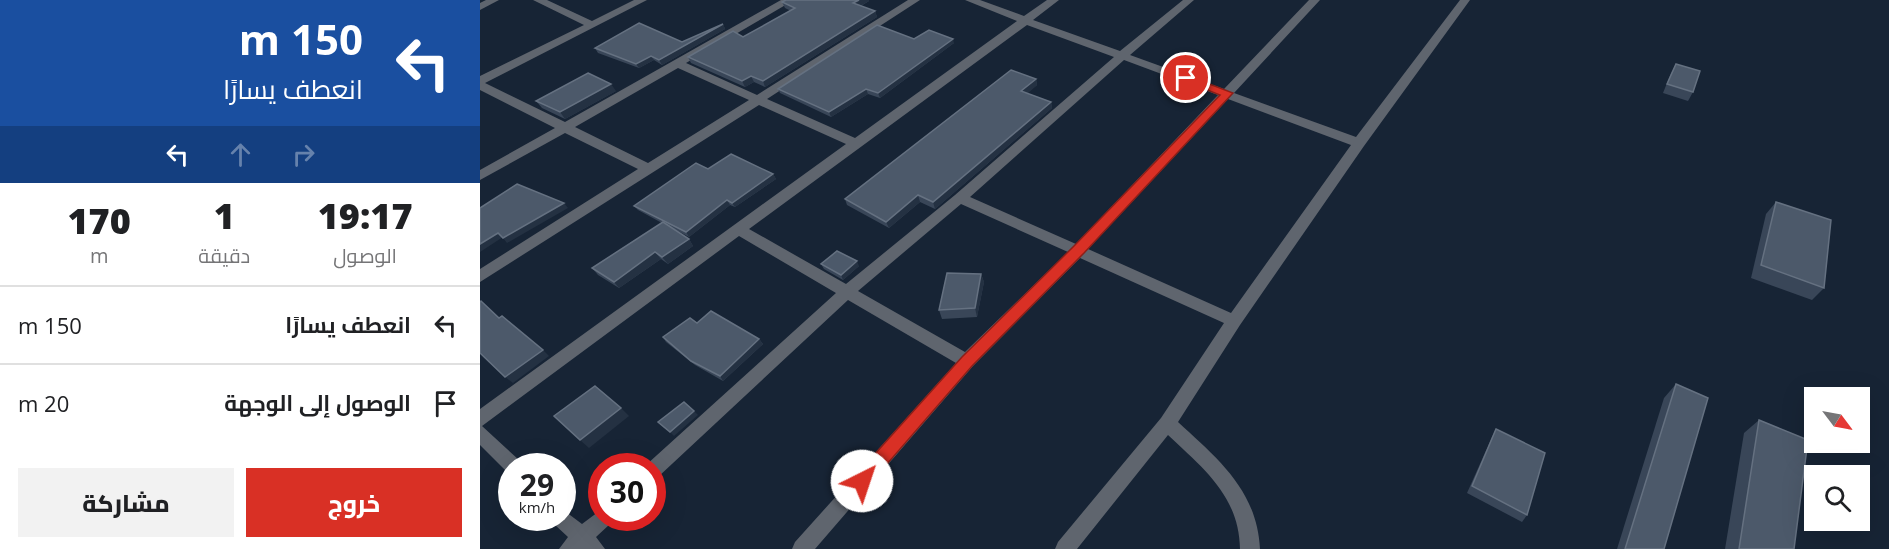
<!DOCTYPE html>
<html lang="ar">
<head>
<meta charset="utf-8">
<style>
	:root { --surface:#fff; --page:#f2f2f2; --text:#202124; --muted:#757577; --line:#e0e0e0; --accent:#d93025 }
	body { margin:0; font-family:"Open Sans",Cairo,sans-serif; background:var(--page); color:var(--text); direction:rtl; height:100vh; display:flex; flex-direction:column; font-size:22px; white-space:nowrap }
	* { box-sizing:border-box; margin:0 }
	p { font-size:20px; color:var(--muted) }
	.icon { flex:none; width:33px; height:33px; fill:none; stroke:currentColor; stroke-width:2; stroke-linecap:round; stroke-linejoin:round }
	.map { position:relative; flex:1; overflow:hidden; direction:ltr }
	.details { display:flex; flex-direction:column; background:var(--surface); width:480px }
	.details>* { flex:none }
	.guide { background:#1a4fa0; color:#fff; overflow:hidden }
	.needle { width:39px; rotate:122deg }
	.tools { position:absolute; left:1324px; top:387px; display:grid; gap:12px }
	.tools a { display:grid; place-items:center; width:66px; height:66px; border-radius:0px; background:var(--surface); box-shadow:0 6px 24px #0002; font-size:30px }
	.speed { position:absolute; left:18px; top:453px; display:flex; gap:12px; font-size:30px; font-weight:700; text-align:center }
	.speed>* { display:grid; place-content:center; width:78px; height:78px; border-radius:50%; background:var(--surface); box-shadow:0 6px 24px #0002; line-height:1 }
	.speed small { font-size:15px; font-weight:400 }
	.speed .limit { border:9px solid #d22; background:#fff; color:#111 }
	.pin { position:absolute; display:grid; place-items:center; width:51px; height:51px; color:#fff; margin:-26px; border:3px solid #fff; border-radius:50%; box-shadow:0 2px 6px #0007 }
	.me { position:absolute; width:66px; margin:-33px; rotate:41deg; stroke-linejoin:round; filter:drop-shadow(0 0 4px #0008) }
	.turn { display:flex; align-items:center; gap:21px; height:126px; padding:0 18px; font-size:27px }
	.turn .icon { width:78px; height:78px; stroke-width:2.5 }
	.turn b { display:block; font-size:42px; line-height:51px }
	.lanes { display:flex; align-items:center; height:57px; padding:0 18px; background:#0003; justify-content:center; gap:30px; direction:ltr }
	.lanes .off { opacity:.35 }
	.eta { display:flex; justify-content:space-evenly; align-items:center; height:102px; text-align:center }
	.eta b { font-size:36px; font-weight:800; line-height:42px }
	.button { display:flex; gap:12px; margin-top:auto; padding:12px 18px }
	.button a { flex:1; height:69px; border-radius:0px; background:var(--accent); color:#fff; font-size:24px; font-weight:800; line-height:69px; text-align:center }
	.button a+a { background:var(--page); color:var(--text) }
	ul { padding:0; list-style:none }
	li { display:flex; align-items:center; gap:18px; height:78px; padding:0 18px; border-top:2px solid var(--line) }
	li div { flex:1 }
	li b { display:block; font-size:22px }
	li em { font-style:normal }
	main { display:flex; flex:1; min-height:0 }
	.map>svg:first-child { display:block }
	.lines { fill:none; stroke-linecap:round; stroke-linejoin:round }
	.minor { fill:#5f656e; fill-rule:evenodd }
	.wall { fill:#394658 }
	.shaded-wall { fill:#243142 }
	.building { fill:#4c596a; stroke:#657181; stroke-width:1.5 }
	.route { fill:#d93025; stroke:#8d1f18; stroke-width:1.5 }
</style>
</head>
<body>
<main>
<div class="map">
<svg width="1409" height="549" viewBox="0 0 1409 549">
	<rect width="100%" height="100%" fill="#172435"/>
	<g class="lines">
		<g class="minor">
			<path d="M 6,0 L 19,0 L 0,10 L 0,3 Z"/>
			<path d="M 53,0 L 67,0 L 112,21 L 154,0 L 167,0 L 5,83 L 85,122 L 301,0 L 314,0 L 206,63 L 277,95 L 428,0 L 440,0 L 287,99 L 375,138 L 537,21 L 485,0 L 500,0 L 544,16 L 567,0 L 579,0 L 553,20 L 640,51 L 703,0 L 714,0 L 650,55 L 744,89 L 829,0 L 840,0 L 754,93 L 876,137 L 980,0 L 990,0 L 884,146 L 760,325 L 698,422 C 738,459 777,490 780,549 L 760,549 C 759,496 724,469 688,435 L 597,549 L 575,549 L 578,542 L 681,418 L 744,323 L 600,258 L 493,366 L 335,549 L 312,549 L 315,542 L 476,363 L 368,300 L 178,477 L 172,479 L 172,466 L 166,465 L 356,293 L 259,236 L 2,426 L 39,460 L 42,466 L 32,466 L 32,474 L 27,472 L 0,445 L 0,409 L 366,144 L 279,105 L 0,282 L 0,269 L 158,169 L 85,133 L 0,180 L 0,170 L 75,128 L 0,90 L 0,76 L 104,25 ZM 547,25 L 634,57 L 475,195 L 366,284 L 269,229 ZM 644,60 L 738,95 L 596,244 L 490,197 ZM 198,68 L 269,100 L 168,163 L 95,127 ZM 748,99 L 871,145 L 751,313 L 608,249 ZM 481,204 L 588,252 L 485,352 L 378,291 Z"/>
			<path d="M 82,509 L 102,524 L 122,509 L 122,518 L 132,518 L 130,524 L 116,537 L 125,549 L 79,549 L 88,537 L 74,524 L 71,518 L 82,518 Z"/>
		</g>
	</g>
	<g class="wall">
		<path d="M 306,0 L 388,0 L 389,1 L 381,6 L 395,11 L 397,17 L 285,87 L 274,82 L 265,87 L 211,63 L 208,57 L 263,37 L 311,11 L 305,8 L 302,2 Z"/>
		<path d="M 243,24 L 245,29 L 182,65 L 174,60 L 159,68 L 118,53 L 115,48 L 202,42 Z"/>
		<path d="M 434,39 L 474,43 L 400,98 L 388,94 L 351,117 L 300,93 L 298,89 Z"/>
		<path d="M 1196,64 L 1213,92 L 1208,101 L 1183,93 L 1191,73 Z"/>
		<path d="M 556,79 L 557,85 L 547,93 L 571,102 L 572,108 L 455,209 L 440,202 L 409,228 L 367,205 L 365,199 Z"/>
		<path d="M 136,91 L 85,119 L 62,108 L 56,101 Z"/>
		<path d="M 228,169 L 293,174 L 296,179 L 255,207 L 250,205 L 209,237 L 187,225 L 209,239 L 213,246 L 188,264 L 181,259 L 139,288 L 118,275 L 112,268 L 182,223 L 158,210 L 154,206 Z"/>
		<path d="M 1296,202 L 1344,288 L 1332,300 L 1271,278 L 1286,214 Z"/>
		<path d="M 341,264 L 379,266 L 363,280 L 344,269 Z"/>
		<path d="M 501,274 L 504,282 L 497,317 L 462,319 L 459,310 Z"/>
		<path d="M 217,323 L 279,339 L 283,344 L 243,381 L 215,365 L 186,342 L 183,337 Z"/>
		<path d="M 1196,384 L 1184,549 L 1137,549 L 1184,398 Z"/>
		<path d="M 1279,420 L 1314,549 L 1245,549 L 1264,433 Z"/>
		<path d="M 1016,429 L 1047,515 L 1042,522 L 987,493 L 1012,437 Z"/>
	</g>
	<g class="shaded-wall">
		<path d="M 379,0 L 388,0 L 389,1 L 375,9 L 373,3 Z"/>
		<path d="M 395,11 L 397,17 L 285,87 L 283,81 Z"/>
		<path d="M 243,24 L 245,29 L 182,65 L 179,60 Z"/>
		<path d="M 473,39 L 474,43 L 400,98 L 398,93 Z"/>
		<path d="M 171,56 L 174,60 L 159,68 L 156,64 Z"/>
		<path d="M 271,76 L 274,82 L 265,87 L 262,81 Z"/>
		<path d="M 556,79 L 557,85 L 543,98 L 541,91 Z"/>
		<path d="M 131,84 L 136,91 L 85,119 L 80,112 Z"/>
		<path d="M 386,89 L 388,94 L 351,117 L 349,112 Z"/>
		<path d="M 571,102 L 572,108 L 455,209 L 453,202 Z"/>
		<path d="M 293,174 L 296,179 L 255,207 L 252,203 Z"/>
		<path d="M 438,195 L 440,202 L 409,228 L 406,222 Z"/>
		<path d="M 247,200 L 250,205 L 209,237 L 206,232 Z"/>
		<path d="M 84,203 L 88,208 L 27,243 L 23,238 Z"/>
		<path d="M 18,233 L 23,237 L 0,252 L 0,244 Z"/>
		<path d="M 209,239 L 213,246 L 188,264 L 182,257 Z"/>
		<path d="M 175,252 L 181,259 L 139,288 L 134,282 Z"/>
		<path d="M 377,261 L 379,266 L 363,280 L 361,275 Z"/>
		<path d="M 501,274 L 504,282 L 497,317 L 495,308 Z"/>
		<path d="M 279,339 L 283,344 L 243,381 L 240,376 Z"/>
		<path d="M 63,350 L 69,356 L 33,383 L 25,377 Z"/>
		<path d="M 141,408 L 149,416 L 109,448 L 100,440 Z"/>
		<path d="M 214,411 L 218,415 L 194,436 L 190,432 Z"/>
	</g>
	<g class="building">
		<path d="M 306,0 L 379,0 L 373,3 L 395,11 L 283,81 L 271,76 L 262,81 L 208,57 L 253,31 L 263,37 L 315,8 L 302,2 Z"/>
		<path d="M 159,23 L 202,42 L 243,24 L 179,60 L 171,56 L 156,64 L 115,48 Z"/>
		<path d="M 397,25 L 434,39 L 449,30 L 473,39 L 398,93 L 386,89 L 349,112 L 298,89 Z"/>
		<path d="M 1196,64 L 1220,71 L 1213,92 L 1187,84 Z"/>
		<path d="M 531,70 L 556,79 L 541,91 L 571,102 L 453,202 L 438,195 L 406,222 L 365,199 Z"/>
		<path d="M 108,73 L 131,84 L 80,112 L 56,101 Z"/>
		<path d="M 251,154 L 293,174 L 252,203 L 247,200 L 206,232 L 154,206 L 216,163 L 228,169 Z"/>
		<path d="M 37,184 L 84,203 L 23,238 L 18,233 L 0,244 L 0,208 Z"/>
		<path d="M 1296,202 L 1351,220 L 1344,288 L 1281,265 Z"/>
		<path d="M 183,222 L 209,239 L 182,257 L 175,252 L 134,282 L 112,268 Z"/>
		<path d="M 357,251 L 377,261 L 361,275 L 341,264 Z"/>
		<path d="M 467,273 L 501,274 L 495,308 L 459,310 Z"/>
		<path d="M 1,301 L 19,318 L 22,316 L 63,350 L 25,377 L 0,353 L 0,302 Z"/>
		<path d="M 231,311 L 279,339 L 240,376 L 211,361 L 183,337 L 210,318 L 217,323 Z"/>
		<path d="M 1196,384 L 1228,398 L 1184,549 L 1145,549 Z"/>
		<path d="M 115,386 L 141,408 L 100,440 L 74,416 Z"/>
		<path d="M 204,402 L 214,411 L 190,432 L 178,422 Z"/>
		<path d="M 1279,420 L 1328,440 L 1314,549 L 1259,549 Z"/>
		<path d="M 1016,429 L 1065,453 L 1047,515 L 992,486 Z"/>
		<path d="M 56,456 L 70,466 L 42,466 Z"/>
	</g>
	<path class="route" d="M 706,75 L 753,93 L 604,253 L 492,366 L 388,486 L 382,489 L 376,486 L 374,481 L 376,475 L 482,357 L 594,246 L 740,95 L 702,80 L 700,78 Z"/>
</svg>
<div class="tools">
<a><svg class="needle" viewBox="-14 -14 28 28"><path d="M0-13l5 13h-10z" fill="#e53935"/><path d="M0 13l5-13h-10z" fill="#757577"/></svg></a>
<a><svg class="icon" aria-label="search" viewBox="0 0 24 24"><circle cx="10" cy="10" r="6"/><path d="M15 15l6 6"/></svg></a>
</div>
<div class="speed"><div>29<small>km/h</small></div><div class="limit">30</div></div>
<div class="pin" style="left:706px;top:78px;background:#d93025"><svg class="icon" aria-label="arrive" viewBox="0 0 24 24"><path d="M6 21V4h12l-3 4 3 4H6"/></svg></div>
<svg class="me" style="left:382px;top:481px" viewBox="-20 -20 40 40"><circle r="19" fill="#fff"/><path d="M0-13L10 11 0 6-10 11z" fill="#d93025"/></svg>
</div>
<section class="details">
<div class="guide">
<div class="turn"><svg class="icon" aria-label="left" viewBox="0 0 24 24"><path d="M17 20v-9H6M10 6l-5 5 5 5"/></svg><div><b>150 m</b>انعطف يسارًا</div></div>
<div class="lanes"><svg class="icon" aria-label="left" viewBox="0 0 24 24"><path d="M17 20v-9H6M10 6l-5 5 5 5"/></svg><svg class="icon off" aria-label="ahead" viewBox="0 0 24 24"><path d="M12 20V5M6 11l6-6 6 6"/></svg><svg class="icon off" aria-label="right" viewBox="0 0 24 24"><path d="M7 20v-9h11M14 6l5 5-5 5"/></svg></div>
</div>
<div class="eta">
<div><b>19:17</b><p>الوصول</p></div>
<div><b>1</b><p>دقيقة</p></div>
<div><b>170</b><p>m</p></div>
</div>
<ul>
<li><svg class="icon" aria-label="left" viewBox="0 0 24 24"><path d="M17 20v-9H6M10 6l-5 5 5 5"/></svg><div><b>انعطف يسارًا</b></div><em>150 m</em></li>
<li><svg class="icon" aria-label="arrive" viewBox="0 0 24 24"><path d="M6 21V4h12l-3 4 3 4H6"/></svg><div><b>الوصول إلى الوجهة</b></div><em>20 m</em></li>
</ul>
<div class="button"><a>خروج</a><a>مشاركة</a></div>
</section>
</main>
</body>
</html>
